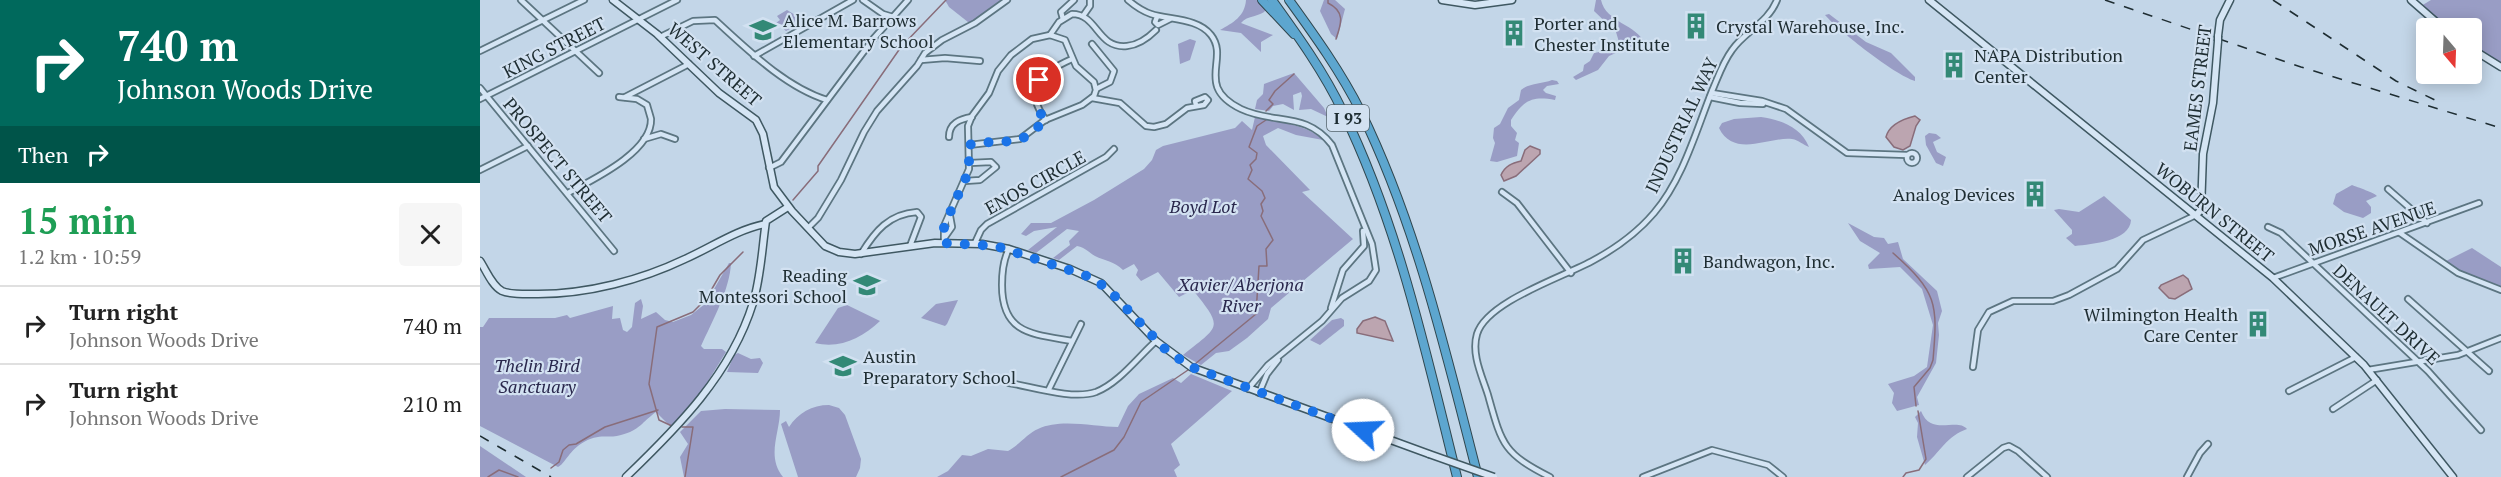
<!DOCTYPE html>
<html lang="en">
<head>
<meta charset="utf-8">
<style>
	:root { --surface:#fff; --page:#f6f6f6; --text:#222; --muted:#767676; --line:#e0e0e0 }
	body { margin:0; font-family:"PT Serif",serif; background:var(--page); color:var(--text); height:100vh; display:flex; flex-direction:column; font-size:22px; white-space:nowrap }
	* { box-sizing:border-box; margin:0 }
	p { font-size:20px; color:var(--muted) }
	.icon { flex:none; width:33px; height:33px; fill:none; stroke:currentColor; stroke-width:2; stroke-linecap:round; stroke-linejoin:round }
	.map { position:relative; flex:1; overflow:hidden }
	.panel { display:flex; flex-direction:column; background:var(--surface); width:480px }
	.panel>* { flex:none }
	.top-card { background:#00695c; color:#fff; overflow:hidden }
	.needle { width:39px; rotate:161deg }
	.controls { position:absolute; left:1936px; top:18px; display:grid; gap:12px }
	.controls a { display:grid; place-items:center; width:66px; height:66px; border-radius:6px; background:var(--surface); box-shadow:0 3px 15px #0003; font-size:30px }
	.pin { position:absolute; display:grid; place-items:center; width:51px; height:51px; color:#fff; margin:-26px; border:3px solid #fff; border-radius:50%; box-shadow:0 2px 6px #0007 }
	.me { position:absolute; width:66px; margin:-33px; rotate:290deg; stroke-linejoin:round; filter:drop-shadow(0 0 4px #0008) }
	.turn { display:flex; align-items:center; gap:21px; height:126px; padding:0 18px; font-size:27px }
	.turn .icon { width:78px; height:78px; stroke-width:2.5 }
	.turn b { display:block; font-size:42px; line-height:51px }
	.then { display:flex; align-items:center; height:57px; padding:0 18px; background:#0003; gap:12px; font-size:22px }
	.round { display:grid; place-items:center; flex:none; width:63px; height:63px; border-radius:6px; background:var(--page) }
	.head { display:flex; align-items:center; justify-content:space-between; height:102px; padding:0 18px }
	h1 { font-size:36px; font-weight:700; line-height:45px; color:#1e9e55 }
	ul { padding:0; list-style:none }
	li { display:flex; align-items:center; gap:18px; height:78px; padding:0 18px; border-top:2px solid var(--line) }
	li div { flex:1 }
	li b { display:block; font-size:22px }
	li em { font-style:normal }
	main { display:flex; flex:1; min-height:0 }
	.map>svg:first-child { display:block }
	.green { fill:#999dc5 }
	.water { fill:#bca5b0; stroke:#896d7a; stroke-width:1.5 }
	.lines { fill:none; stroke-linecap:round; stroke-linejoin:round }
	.stream { stroke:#896d7a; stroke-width:1.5 }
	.street-casing { stroke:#5c7581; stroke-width:8 }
	.secondary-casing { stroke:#3f5862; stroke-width:9 }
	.highway-casing { stroke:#30474f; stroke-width:10 }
	.street { stroke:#d5e5f4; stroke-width:4.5 }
	.secondary { stroke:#d5e5f4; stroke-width:6 }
	.highway { stroke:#5da6cf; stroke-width:8 }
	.rail { stroke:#1e2d32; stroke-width:1.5; stroke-dasharray:10 10; stroke-linecap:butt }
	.secondary-bridge-casing { stroke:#3f5862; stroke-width:9; stroke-linecap:butt }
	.secondary-bridge { stroke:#d5e5f4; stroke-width:6 }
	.route { stroke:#1a73e8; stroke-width:10; stroke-dasharray:0 18 }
	.labels { text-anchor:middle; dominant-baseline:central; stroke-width:4.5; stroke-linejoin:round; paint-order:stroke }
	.shield { fill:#d2e1f1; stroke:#54636b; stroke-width:1.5 }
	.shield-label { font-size:16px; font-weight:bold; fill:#1e2d32 }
	.poi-label { font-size:18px; fill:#1e2d32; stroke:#d2e1f1; text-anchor:start }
	.street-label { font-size:18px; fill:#1e2d32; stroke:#d2e1f1 }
	.park-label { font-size:18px; font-style:italic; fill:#29274c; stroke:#d2e1f1 }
</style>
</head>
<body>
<main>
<section class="panel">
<div class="top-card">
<div class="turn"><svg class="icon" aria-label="right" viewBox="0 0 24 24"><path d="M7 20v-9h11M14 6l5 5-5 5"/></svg><div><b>740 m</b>Johnson Woods Drive</div></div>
<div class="then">Then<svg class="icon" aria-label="right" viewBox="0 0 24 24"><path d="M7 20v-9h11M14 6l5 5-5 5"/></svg></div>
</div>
<div class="head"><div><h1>15 min</h1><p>1.2 km · 10:59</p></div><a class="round"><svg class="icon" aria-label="close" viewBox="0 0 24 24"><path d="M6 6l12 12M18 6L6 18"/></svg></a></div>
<ul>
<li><svg class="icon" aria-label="right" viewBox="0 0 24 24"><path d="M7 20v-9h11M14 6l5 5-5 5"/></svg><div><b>Turn right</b><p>Johnson Woods Drive</p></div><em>740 m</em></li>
<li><svg class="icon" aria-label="right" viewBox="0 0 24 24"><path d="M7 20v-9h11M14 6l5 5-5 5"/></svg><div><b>Turn right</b><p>Johnson Woods Drive</p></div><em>210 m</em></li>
</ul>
</section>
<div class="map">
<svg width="2021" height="477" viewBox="0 0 2021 477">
	<rect width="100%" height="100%" fill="#c3d6e8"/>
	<g class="green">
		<path d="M 465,0 L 528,0 L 493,26 L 469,7 Z"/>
		<path d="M 766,0 L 779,0 L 786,10 C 781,17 767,15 761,23 L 793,35 L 781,42 L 781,52 L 761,33 L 740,30 C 753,23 765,16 766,0 Z"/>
		<path d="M 844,0 L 855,0 L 865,9 L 857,39 L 851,34 L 840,11 Z"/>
		<path d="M 1116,0 L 1121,0 C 1126,23 1157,24 1165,44 L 1153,47 L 1142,45 L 1138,52 L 1129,56 L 1118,70 L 1096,80 L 1093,77 L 1103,71 L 1104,65 L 1110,61 L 1114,53 L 1130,50 L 1139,42 L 1136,32 L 1114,11 Z"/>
		<path d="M 1951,0 L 2021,0 L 2021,64 L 1992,46 L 1992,28 L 1967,28 L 1941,6 Z"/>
		<path d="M 307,10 L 325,21 L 306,31 L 296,23 L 300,20 L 297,16 Z"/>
		<path d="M 1349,14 L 1386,42 L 1411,53 L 1435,77 L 1435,81 C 1415,75 1359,31 1345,15 Z"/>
		<path d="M 710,39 L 716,41 L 710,60 L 700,64 L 698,44 Z"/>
		<path d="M 814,73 L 844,108 L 848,117 L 831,109 L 819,110 L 822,96 L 821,92 L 813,95 L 814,110 L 803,104 L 793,106 L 789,111 L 775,109 L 777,100 L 783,94 L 784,84 Z"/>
		<path d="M 1072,80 L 1077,81 L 1079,84 L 1067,86 L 1063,90 L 1066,93 L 1076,96 L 1075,100 C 1052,96 1044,100 1031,120 L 1031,126 L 1037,133 L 1035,140 L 1039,143 L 1037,156 L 1017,162 L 1010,161 L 1015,143 L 1013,138 L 1014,128 L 1020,124 L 1028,108 L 1039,100 L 1041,90 C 1049,83 1062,84 1072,80 Z"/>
		<path d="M 775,117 C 797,122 827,124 843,140 L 816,135 L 798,128 L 783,136 L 786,145 L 830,190 L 822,192 L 873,239 L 791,308 L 788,319 L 767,338 L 749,351 L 736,353 L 721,365 L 703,355 C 740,325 744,329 713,290 L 699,297 L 678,272 L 661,281 L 656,275 L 658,270 L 654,264 L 643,270 C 634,261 625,261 615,256 C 608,252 606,248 597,246 L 579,260 L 573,258 L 590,245 L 589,241 L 599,231 L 587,229 L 556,253 L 548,250 L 577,227 L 554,231 L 546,236 L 541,234 L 551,223 L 571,223 L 614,200 L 664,169 L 672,160 L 676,150 L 683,146 L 755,128 L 762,121 L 772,130 Z"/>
		<path d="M 1281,117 C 1301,120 1321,127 1329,147 C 1323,145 1319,140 1312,139 C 1291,136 1254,159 1239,128 L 1242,123 L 1254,119 Z"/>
		<path d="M 1449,133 L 1456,134 L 1461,138 L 1453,142 L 1457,152 L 1466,157 L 1463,166 L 1456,163 L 1446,145 L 1445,136 Z"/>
		<path d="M 1872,185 C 1877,187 1895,193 1897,196 L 1886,201 L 1891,207 L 1891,213 L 1883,218 L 1864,212 L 1853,204 L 1856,194 Z"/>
		<path d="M 1624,196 L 1651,220 C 1650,241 1612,244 1595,246 L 1586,238 L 1592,234 L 1592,230 L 1574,210 L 1579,209 L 1599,212 Z"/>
		<path d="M 1368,223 L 1394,237 L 1404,238 L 1408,244 L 1418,242 L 1423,259 L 1457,291 L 1462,311 L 1458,323 L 1459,335 L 1456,363 L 1437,397 L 1439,405 L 1417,411 L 1412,403 L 1414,393 L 1408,384 L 1434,376 L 1447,367 L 1453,325 L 1442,289 L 1420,267 L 1389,269 L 1388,265 L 1400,253 L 1380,241 Z"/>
		<path d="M 1992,248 L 2021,267 L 2021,288 L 1985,274 L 1964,262 Z"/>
		<path d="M 249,263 L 251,263 C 250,289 232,322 221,346 L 224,349 L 242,349 L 246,352 L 225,386 L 193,427 L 191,427 L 176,412 C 162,422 160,430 141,435 C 126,439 121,433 104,442 C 90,449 85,464 78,467 L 0,426 L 0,327 L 3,327 L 9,318 L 75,318 L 87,315 L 90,318 L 133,306 L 132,319 L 140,318 L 143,330 L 147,332 L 152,327 L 155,303 L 161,299 L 163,306 L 161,319 L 176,312 L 185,320 L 193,322 L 211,315 L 226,303 Z"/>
		<path d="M 478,300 L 467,324 L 465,326 L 441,318 L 456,304 Z"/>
		<path d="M 367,305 L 400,321 C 382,338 360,349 335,343 L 358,308 Z"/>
		<path d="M 861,318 L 864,320 L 864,326 L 840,345 L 830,340 L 852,320 Z"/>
		<path d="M 258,353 L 271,359 L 280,358 L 283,363 L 278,373 L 247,372 L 254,355 Z"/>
		<path d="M 711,374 L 752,391 L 691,444 L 700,465 L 694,470 L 697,477 L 457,477 L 468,471 L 482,455 L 491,456 L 508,449 L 528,451 C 539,445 548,433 558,429 C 581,418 614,427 638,427 L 648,406 L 659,394 L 693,378 L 701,383 Z"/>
		<path d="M 349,405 L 359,408 L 365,415 L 381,459 L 380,468 L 376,477 L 318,477 L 301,424 L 306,421 L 309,427 C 318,413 332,405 349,405 Z"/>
		<path d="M 245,409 L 300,410 C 300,433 286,456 303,477 L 204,477 L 200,457 L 208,444 L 200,432 L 221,411 Z"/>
		<path d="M 1441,411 C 1451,437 1477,417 1487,429 C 1467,436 1460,452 1445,465 L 1437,437 L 1438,423 L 1435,417 Z"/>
		<path d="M 0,446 L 46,477 L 0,477 Z"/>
	</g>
	<g class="water">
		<path d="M 1435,116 L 1440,120 L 1436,126 L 1430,146 L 1423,150 L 1414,147 L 1406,137 C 1409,125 1423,119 1435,116 Z"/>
		<path d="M 1050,146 L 1060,150 L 1060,154 L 1036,176 L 1024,181 L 1021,175 C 1025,166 1032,163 1041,161 L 1045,150 Z"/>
		<path d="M 1703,275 L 1708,279 L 1712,289 L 1695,299 L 1689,298 L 1679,288 L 1681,285 Z"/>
		<path d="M 895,317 L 905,321 L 913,341 L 877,333 L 877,329 L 883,321 Z"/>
	</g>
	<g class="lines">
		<g class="stream">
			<path d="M 848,0 L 848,3 C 866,12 861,24 856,39"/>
			<path d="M 786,111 L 793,104 L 789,100 L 795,91 L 814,74"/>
			<path d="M 313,200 L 338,171 L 338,166 L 421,47 L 466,0"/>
			<path d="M 1413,253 C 1457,292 1458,303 1453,360 L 1450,368 L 1434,387 L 1436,406"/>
			<path d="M 715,364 L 776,314 L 779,266 L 787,266 L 786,249 L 793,240 L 781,216 L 783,211 L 781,204 L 785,198 L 782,191 L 768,179 L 772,170 L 770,165 L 776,159 L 777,153 L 769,147 L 777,126 L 786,120"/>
			<path d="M 192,426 L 179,420 L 169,384 L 177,327 L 213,312 L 226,299 L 240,275 L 263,252"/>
			<path d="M 202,427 L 213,427 L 205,477"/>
			<path d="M 71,468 L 79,462 L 83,450 L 89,445 L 96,444 L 125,427 L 178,410"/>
			<path d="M 8,477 L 19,470 L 38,477"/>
			<path d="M 581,477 L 634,450 L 644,437 L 661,402 L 708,370"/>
			<path d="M 1423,477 L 1426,473 L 1439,470 L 1446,459 L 1438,411"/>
		</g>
		<g class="street-casing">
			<g id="street">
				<path d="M 41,0 L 119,73"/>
				<path d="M 383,0 L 403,14 L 413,17"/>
				<path d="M 648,0 C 655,6 662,11 671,14 C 690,20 718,18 731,35 C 750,59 714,86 761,109 C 795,125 826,111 852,145 L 892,244 L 896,270 L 889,281 L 862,298 L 842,321 L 788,365 L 768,389"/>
				<path d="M 603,16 L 610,6 L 610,0"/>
				<path d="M 677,17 L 675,22 L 678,25 L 690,19"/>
				<path d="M 583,19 L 581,12 L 594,0"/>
				<path d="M 570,35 L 579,22 L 592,14 C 618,14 617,49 647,46 C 659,45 668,38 676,30"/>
				<path d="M 180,37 L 213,21 L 235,20 C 267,49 305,87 347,100"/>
				<path d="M 612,44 L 634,71 L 630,82 L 616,89"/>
				<path d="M 0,51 L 104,0"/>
				<path d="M 274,56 L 373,0"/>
				<path d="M 441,60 L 465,58 L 500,61"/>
				<path d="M 0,88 L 134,251"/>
				<path d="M 1232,93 L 1282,101 L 1306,109 L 1367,153 L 1427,155"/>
				<path d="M 145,97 L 209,64"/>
				<path d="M 1230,97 L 1260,103 L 1283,104"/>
				<path d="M 612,98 L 640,103 L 666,126 L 674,127 L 686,124 L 707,108 L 724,105 L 728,100 L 725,97 L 715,101 L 716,105"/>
				<path d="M 0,99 L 197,0"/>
				<path d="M 566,120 C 542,89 562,72 592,59"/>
				<path d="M 469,137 C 469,123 480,119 492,117"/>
				<path d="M 164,139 L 181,134 L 195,139"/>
				<circle cx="1432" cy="158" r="5"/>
				<path d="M 289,168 L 301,162 L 394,38 L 428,0"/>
				<path d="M 0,170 L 48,146"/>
				<path d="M 485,181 L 500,180 L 516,167 L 511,162 L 490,163"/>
				<path d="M 1908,189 L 1947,223"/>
				<path d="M 1022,192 L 1037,203 L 1091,273"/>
				<path d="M 88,193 C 112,180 172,152 171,119 C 170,115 168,109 167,105 L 157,99 L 139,97"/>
				<path d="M 1788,227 L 1801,233 L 1948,371 L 2001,430"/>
				<path d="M 328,228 L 338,218 L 361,180 L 384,132 L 397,111 L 437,66 L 445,53 L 462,40 L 495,23 L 527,0"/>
				<path d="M 1920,233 L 1978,273 L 2021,290"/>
				<path d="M 465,237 L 472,227 L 470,216"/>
				<path d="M 464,243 L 464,226 L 489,169 L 488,126 L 492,116 L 509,93 L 518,71 L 531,55 L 552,39 L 570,35 L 585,40 L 596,66 L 614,82 L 616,90 L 614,96 L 602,105 L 565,120 L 540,139 L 489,145"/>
				<path d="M 495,243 L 501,230 L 507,224 L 626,157 L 634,149"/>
				<path d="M 529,249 C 523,260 522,273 522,285 C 522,334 552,334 592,341"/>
				<path d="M 381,254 C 395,231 409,214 437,212 L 441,217 L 430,246"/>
				<path d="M 1793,278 L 1999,203"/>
				<path d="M 1928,299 L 2009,371"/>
				<path d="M 851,308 L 863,270 L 884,246 L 883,231"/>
				<path d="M 1493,367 L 1498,330 L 1509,312 L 1533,301 L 1573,301 L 1589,295 L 1637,269 L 1663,240 L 1716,215"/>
				<path d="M 1888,370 L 1978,355 L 2021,338"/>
				<path d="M 529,383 C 553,387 593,400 616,392 C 639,383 658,357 676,341"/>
				<path d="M 569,389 L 601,324"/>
				<path d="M 1809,391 L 1876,357"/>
				<path d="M 779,393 L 787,374 L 798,360"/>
				<path d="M 1853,409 L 1897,380"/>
				<path d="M 1070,477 C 1023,453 1022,445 1008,395 C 1002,376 991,354 997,334 C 1007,301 1084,277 1114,260 C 1136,248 1157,233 1174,213 C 1203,179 1216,131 1232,91 C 1238,77 1243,62 1252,50 C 1265,31 1288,23 1297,0"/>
				<path d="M 1163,477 L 1232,450 L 1288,465 L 1303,477"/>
				<path d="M 1487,477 L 1523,448 L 1529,446 L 1538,451 L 1567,477"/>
				<path d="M 1707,477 L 1720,453 L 1728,444"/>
			</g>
		</g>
		<g class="secondary-casing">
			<g id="secondary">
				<path d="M 133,0 L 177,34 L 239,93 L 276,120 L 283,134 L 294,187 L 312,211 L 345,246 L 359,252 L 375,254 L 455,243 L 502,244 L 529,249 L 590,269 L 621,283 L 676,341 L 711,367 L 949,454"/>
				<path d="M 962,0 L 995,5 L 1032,0"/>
				<path d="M 1449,0 L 1793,278 L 1884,365 L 1973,477"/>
				<path d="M 1931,0 L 1963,28"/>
				<path d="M 1738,36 L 1740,20 L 1750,0"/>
				<path d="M 1992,49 L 2021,67"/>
				<path d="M 1716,215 L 1721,210 L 1723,154 L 1733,103 L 1738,41"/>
				<path d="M 0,261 C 6,270 12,286 22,291 C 31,295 47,294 58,294 C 108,294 161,280 205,259 C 232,247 256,230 285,224"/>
				<path d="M 146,477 C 198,427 251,374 273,303 C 281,277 282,248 286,221 L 308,207"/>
			</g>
		</g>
		<g class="highway-casing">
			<g id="highway">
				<path d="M 782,0 L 814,34"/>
				<path d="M 792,0 C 818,36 844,72 863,112 C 919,227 946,353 977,477"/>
				<path d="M 809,0 C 835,36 861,72 881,112 C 937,227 966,353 998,477"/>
			</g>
		</g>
		<use href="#street" class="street"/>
		<use href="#secondary" class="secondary"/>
		<use href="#highway" class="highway"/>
		<g class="rail">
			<path d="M 1625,0 L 1821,67 L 2021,128"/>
			<path d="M 1793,0 L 1916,81 L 1959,102"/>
			<path d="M 0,436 L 71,477"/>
		</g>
		<g class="secondary-bridge-casing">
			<g id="secondary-bridge">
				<path d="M 1738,36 L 1738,41"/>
				<path d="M 949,454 L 1014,477"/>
			</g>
		</g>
		<use href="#secondary-bridge" class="secondary-bridge"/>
	</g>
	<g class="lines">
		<path class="route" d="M 559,80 C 552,95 554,108 566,120 C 559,125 554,132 547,136 C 528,146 509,139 489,145 L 489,171 L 464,226 L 464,243 L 516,246 L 610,277 L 628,289 L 686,350 L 711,367 L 883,430"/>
	</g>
	<defs>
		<g id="building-bare" transform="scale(2.07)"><path d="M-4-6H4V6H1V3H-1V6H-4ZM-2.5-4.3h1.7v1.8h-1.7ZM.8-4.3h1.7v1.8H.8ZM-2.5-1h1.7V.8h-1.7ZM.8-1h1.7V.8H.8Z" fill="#338976" stroke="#d2e1f1" stroke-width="2.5" paint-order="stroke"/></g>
		<g id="school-bare" transform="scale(2.07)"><path d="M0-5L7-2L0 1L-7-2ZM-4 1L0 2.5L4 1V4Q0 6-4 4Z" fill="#338976" stroke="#d2e1f1" stroke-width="2.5" paint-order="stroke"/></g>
	</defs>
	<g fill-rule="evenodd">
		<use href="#building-bare" x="1216" y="26"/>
		<use href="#school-bare" x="283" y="30"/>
		<use href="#building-bare" x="1034" y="33"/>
		<use href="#building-bare" x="1474" y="65"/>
		<use href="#building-bare" x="1555" y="194"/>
		<use href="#building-bare" x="1203" y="261"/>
		<use href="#school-bare" x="387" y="285"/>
		<use href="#building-bare" x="1778" y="324"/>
		<use href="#school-bare" x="363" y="366"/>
	</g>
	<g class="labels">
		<rect class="shield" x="847" y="105" width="42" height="26" rx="4.5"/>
		<g class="shield-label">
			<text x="868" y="118">I 93</text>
		</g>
		<g class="poi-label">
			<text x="303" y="20">Alice M. Barrows<tspan x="303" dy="21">Elementary School</tspan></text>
			<text x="1054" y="23">Porter and<tspan x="1054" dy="21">Chester Institute</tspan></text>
			<text x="1236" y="26">Crystal Warehouse, Inc.</text>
			<text x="1494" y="55">NAPA Distribution<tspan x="1494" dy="21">Center</tspan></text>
			<text x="1535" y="194" text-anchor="end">Analog Devices</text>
			<text x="1223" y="261">Bandwagon, Inc.</text>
			<text x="367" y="275" text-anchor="end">Reading<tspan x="367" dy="21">Montessori School</tspan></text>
			<text x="1758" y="314" text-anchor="end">Wilmington Health<tspan x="1758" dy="21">Care Center</tspan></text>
			<text x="383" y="356">Austin<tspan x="383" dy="21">Preparatory School</tspan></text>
		</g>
		<g class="street-label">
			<text transform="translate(74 47) rotate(-27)">KING STREET</text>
			<text transform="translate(235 64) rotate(41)">WEST STREET</text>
			<text transform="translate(1717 88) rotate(-83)">EAMES STREET</text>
			<text transform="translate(1201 125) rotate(-65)">INDUSTRIAL WAY</text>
			<text transform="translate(78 160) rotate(50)">PROSPECT STREET</text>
			<text transform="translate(555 182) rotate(-29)">ENOS CIRCLE</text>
			<text transform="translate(1735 212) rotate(39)">WOBURN STREET</text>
			<text transform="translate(1892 228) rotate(-19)">MORSE AVENUE</text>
			<text transform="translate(1907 314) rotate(43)">DENAULT DRIVE</text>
		</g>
		<g class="park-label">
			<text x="723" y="206">Boyd Lot</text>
			<text x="761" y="284">Xavier/Aberjona<tspan x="761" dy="21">River</tspan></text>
			<text x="57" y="365">Thelin Bird<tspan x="57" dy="21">Sanctuary</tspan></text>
		</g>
	</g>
</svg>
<div class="controls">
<a><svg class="needle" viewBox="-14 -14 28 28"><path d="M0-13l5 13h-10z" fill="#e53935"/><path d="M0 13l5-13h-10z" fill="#767676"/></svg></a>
</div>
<div class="pin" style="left:559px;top:80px;background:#d93025"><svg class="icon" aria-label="arrive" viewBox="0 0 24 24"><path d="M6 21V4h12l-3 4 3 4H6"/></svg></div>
<svg class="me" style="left:883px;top:430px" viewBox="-20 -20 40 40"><circle r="19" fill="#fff"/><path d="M0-13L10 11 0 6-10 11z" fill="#1a73e8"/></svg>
</div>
</main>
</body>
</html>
